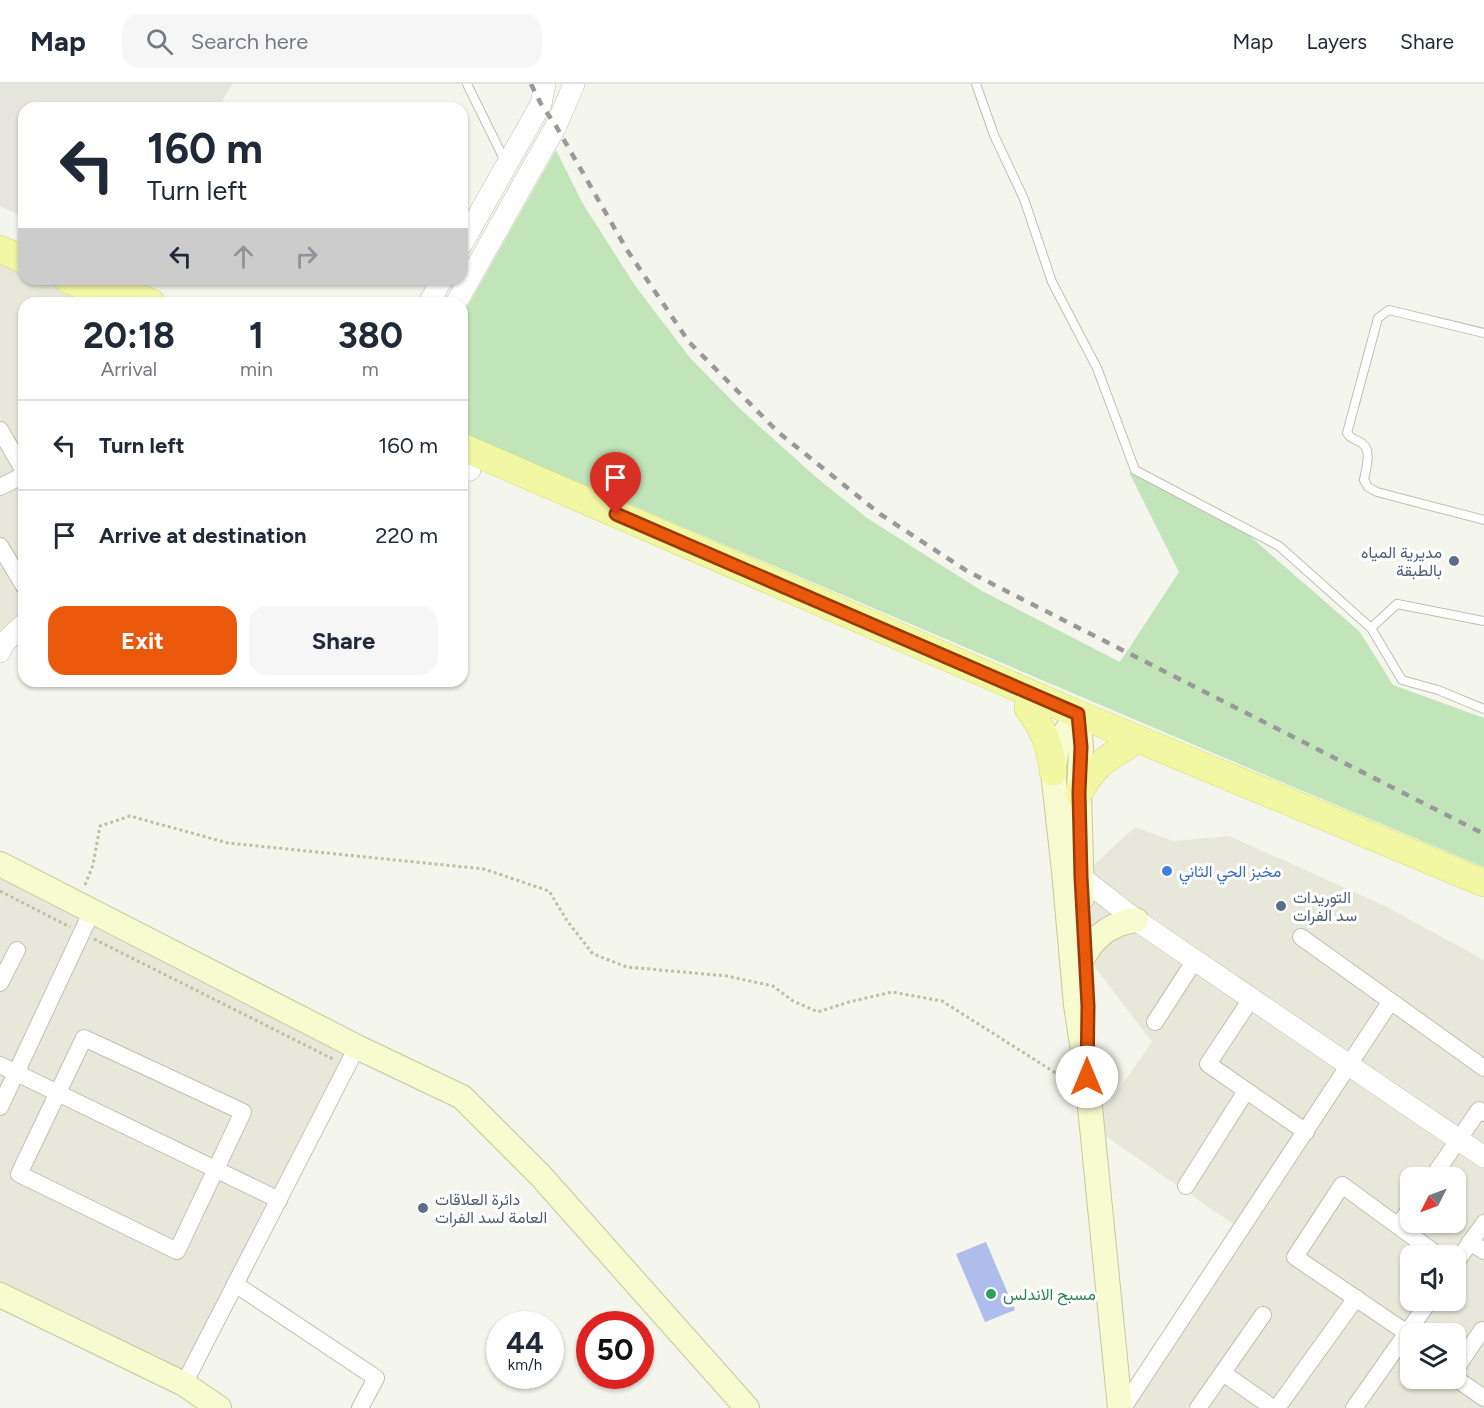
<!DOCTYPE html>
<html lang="en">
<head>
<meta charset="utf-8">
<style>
	:root { --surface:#fff; --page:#f6f6f7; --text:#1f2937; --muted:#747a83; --line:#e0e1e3; --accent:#ea580c }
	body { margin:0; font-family:Figtree,Vazirmatn,sans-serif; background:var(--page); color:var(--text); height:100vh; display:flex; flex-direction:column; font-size:22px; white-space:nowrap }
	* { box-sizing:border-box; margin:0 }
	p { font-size:20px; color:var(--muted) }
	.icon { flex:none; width:33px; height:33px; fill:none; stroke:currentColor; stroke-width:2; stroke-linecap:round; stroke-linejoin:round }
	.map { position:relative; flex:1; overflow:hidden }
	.details { position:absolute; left:18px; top:213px; width:450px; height:390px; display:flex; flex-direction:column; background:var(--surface); border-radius:18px; box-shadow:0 2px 4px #0004 }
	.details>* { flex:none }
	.hud { position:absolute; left:18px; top:18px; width:450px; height:183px; border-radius:18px; box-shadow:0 2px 4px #0004; background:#fff; color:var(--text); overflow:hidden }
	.needle { width:39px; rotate:228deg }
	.controls { position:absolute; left:1400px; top:1083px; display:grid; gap:12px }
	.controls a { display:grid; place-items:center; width:66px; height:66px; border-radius:12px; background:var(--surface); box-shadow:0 2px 4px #0004; font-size:30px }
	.speed { position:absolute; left:486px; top:1227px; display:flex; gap:12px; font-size:30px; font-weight:700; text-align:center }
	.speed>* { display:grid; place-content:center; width:78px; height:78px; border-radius:50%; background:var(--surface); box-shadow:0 2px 4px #0004; line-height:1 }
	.speed small { font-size:15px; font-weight:400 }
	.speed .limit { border:9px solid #d22; background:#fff; color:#111 }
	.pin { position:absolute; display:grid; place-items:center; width:51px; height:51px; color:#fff; margin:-62px -26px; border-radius:50% 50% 50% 0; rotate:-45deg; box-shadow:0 0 6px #0007 }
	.pin .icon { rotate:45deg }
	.me { position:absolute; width:66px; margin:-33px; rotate:0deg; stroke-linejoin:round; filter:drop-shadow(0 0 4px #0008) }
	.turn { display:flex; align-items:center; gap:21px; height:126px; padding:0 30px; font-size:27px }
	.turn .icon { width:78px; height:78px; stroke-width:2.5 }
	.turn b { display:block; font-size:42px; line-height:51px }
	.lanes { display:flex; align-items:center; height:57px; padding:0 30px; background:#0003; justify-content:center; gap:30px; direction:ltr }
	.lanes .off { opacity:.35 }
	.eta { display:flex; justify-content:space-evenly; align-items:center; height:102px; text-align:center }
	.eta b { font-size:36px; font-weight:700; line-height:42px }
	.button { display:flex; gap:12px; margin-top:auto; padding:12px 30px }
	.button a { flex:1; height:69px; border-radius:18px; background:var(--accent); color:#fff; font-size:24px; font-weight:700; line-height:69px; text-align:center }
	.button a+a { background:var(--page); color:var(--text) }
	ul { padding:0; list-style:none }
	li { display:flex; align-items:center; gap:18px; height:90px; padding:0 30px; border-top:2px solid var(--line) }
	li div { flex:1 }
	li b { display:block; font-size:22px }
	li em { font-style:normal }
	header { display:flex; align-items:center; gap:36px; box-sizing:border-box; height:84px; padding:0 30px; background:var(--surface); border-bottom:2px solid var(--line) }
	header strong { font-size:28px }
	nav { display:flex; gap:33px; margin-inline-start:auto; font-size:21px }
	.search { width:420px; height:54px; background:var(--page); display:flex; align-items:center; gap:15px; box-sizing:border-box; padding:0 21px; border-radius:18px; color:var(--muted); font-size:22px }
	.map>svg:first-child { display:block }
	.residential { fill:#e8e8da; fill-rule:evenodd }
	.industrial { fill:#e5e4dd }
	.green { fill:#c1e5b8 }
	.water { fill:#aebdec }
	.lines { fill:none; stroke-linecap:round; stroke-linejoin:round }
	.service-casing { stroke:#bfc0af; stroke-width:10 }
	.minor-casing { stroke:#bfc0af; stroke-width:18 }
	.tertiary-casing { stroke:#bfc0af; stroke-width:22 }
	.secondary-casing { stroke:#c7ca9b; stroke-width:26 }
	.primary-casing { stroke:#d6dc73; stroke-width:28 }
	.path { stroke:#c0c0a1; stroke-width:3; stroke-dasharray:3 3; stroke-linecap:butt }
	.service { stroke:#fff; stroke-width:8 }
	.minor { stroke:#fff; stroke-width:16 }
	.tertiary { stroke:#fff; stroke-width:21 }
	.secondary { stroke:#f6fbd0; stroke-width:24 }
	.primary { stroke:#f1f7a3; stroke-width:27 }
	.rail { stroke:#999; stroke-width:4.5; stroke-dasharray:8 8; stroke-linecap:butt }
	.route-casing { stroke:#983908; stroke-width:15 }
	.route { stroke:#ea580c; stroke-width:10 }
	.service-dot { fill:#5c6f8a; stroke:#fff; stroke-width:2 }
	.shop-dot { fill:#3f7fe0; stroke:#fff; stroke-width:2 }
	.leisure-dot { fill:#2e9e5b; stroke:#fff; stroke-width:2 }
	.labels { text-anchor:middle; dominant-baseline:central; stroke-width:6; stroke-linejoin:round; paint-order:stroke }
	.service-label { font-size:16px; fill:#4e5e75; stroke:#fff; text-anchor:start }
	.shop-label { font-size:16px; fill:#366cbe; stroke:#fff; text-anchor:start }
	.leisure-label { font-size:16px; fill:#27864d; stroke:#fff; text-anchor:start }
</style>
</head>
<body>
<header>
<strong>Map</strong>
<div class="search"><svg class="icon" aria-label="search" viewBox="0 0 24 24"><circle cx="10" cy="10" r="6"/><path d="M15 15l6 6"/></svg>Search here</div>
<nav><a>Map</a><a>Layers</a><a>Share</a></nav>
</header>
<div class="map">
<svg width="1484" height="1324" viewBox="0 0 1484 1324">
	<rect width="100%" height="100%" fill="#f4f5ec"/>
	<g class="residential">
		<path d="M 0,165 L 24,176 L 24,195 L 67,195 L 121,219 L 24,219 L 24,540 L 0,559 Z"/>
		<path d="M 1135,743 L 1173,757 L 1229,752 L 1383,821 L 1484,876 L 1484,1324 L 1123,1324 L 1242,1146 L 1092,1043 L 1152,958 L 1085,870 L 1081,793 ZM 1410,1094 L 1455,1094 L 1455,1138 L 1410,1138 ZM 1410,1172 L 1455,1172 L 1455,1216 L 1410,1216 ZM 1410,1250 L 1455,1250 L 1455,1294 L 1410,1294 Z"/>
		<path d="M 0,780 L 357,963 L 184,1300 L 0,1211 Z"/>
	</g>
	<path class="industrial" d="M 0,0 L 232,0 L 218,24 L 24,24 L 24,133 L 0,122 Z"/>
	<path class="green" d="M 556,66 L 583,120 L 636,203 L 691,275 L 739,324 L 817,394 L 867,434 L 982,507 L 1120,578 L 1179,488 L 1129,388 L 1238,442 L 1360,548 L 1393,601 L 1484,634 L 1484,783 L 1279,697 L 462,349 L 462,232 Z"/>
	<path class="water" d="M 986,1158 L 1015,1226 L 985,1238 L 956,1170 Z"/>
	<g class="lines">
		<g class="service-casing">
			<g id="service">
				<path d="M 467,0 L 505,77"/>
				<path d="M 976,0 L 994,51 L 1024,115 L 1052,198 L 1097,284 L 1135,386 L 1279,462 L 1371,544 L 1402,596 L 1438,606 L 1484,625"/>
				<path d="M 1484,249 L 1389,226 L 1378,234 L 1347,349 C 1351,355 1354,355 1360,358 C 1373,364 1366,384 1364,396 L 1368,403 L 1377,408 L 1484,436"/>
				<path d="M 1371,544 L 1397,520 L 1484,537"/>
			</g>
		</g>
		<g class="minor-casing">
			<g id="minor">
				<path d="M 0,346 L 24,387"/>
				<path d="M 0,403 L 24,391"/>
				<path d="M 0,462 L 24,502"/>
				<path d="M 1301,853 L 1484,984"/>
				<path d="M 0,899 L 17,866"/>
				<path d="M 1251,915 L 1208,980 L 1306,1048"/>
				<path d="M 1155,938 L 1195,876"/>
				<path d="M 84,954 L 243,1028 L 177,1167 L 19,1090 Z"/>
				<path d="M 0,981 L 279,1116"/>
				<path d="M 0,1023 L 92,827"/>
				<path d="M 1432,1094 L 1479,1026 L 1484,1029"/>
				<path d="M 1186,1102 L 1246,1007"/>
				<path d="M 1398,1142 L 1410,1125"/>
				<path d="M 1470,1158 L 1484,1167"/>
				<path d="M 1455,1180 L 1484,1139"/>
				<path d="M 235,1200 L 376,1294 L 360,1324"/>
				<path d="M 1407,1249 L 1295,1173 L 1342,1101 L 1439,1172"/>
				<path d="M 1455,1286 L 1482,1246 L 1484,1248"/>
				<path d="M 1223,1289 L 1273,1324"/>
				<path d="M 1455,1294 L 1484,1314"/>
				<path d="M 184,1300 L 357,963"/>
				<path d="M 1123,1324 L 1387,923 L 1391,920 L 1395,920"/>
				<path d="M 1198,1324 L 1263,1231"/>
				<path d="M 1277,1324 L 1356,1214"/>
				<path d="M 1354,1324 L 1430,1216"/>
			</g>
		</g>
		<g class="tertiary-casing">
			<g id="tertiary">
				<path d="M 462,160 L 541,20 L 545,0"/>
				<path d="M 429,219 L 442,195"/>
				<path d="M 456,219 L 556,42 L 574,0"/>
				<path d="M 462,387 L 470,386"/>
				<path d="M 0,568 L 4,559 L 24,540"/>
				<path d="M 1069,789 L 1081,793 L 1136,836 L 1484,1073"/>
			</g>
		</g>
		<g class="secondary-casing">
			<g id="secondary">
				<path d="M 1078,630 L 1062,653 L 1057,665 L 1053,688 L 1064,787 L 1076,921 L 1087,993 L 1120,1324"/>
				<path d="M 1078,630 L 1081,663 L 1079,709 L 1082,814"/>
				<path d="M 0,780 L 357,963 L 462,1013 L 540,1091 L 747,1324"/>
				<path d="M 1085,870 C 1097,850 1113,839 1136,836"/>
				<path d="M 0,1211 L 184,1300 L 219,1324"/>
			</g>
		</g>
		<g class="primary-casing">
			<g id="primary">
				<path d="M 0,165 L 24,176"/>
				<path d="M 67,195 L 113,215"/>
				<path d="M 97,195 L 152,219"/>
				<path d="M 462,363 L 1078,630 L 1484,799"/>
				<path d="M 1028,624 C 1043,644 1051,663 1053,688"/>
				<path d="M 1079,709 C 1090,688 1104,674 1126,663"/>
			</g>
		</g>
		<g class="path">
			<path d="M 85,801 L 93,781 L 100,742 L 130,732 L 228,759 L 484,785 L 549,807 L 568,838 L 593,870 L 627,883 L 727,892 L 773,902 L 793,917 L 818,928 L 849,918 L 892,908 L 942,917 L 1070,998"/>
			<path d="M 0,807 L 70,843"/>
			<path d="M 94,855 L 335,976"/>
		</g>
		<use href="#service" class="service"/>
		<use href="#minor" class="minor"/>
		<use href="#tertiary" class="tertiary"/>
		<use href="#secondary" class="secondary"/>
		<use href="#primary" class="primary"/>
		<path class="rail" d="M 531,0 L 541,20 L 556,42 L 627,166 L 689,258 L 778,348 L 880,430 L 967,487 L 1484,750"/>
	</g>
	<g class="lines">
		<g class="route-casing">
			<path id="route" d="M 616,430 L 1078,630 L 1081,663 L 1079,709 L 1081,793 L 1088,922 L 1087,993"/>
		</g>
		<use href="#route" class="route"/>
	</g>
	<g class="service-dot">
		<circle cx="1454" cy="477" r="6"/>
		<circle cx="1281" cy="822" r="6"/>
		<circle cx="423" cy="1124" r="6"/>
	</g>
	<circle class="shop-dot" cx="1167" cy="787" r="6"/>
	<circle class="leisure-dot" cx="991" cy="1210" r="6"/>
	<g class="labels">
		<g class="service-label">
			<text x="1442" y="468" text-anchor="end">مديرية المياه<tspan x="1442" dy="18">بالطبقة</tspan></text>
			<text x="1293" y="813">التوريدات<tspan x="1293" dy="18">سد الفرات</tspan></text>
			<text x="435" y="1115">دائرة العلاقات<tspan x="435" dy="18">العامة لسد الفرات</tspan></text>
		</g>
		<g class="shop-label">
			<text x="1179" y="787">مخبز الحي الثاني</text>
		</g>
		<g class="leisure-label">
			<text x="1003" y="1210">مسبح الاندلس</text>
		</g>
	</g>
</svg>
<div class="controls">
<a><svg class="needle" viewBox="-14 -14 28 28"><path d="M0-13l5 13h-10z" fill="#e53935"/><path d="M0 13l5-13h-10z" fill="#747a83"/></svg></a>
<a><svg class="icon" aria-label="sound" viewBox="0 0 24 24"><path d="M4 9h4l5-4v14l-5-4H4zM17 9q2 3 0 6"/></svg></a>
<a><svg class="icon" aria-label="layers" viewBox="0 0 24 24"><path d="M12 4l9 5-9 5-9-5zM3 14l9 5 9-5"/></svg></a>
</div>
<div class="speed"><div>44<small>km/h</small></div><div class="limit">50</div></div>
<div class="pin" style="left:616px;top:430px;background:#d93025"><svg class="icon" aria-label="arrive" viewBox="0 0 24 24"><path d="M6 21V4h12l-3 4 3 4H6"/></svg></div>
<svg class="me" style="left:1087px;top:993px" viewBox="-20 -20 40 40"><circle r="19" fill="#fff"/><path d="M0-13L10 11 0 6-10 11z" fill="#ea580c"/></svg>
<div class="hud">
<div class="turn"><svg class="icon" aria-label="left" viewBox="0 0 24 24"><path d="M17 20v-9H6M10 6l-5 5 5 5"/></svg><div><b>160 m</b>Turn left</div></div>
<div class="lanes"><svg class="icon" aria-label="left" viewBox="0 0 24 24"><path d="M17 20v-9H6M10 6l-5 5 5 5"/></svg><svg class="icon off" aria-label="ahead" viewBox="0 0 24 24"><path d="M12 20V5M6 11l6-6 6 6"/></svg><svg class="icon off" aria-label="right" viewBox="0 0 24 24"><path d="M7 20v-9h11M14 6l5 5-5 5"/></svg></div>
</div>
<section class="details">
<div class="eta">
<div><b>20:18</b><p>Arrival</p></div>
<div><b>1</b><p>min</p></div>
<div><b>380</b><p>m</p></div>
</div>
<ul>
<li><svg class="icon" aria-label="left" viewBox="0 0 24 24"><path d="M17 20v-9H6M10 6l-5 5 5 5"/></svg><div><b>Turn left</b></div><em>160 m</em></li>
<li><svg class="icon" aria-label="arrive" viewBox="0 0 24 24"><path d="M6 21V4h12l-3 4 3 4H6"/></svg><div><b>Arrive at destination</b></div><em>220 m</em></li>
</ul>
<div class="button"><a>Exit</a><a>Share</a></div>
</section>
</div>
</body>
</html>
